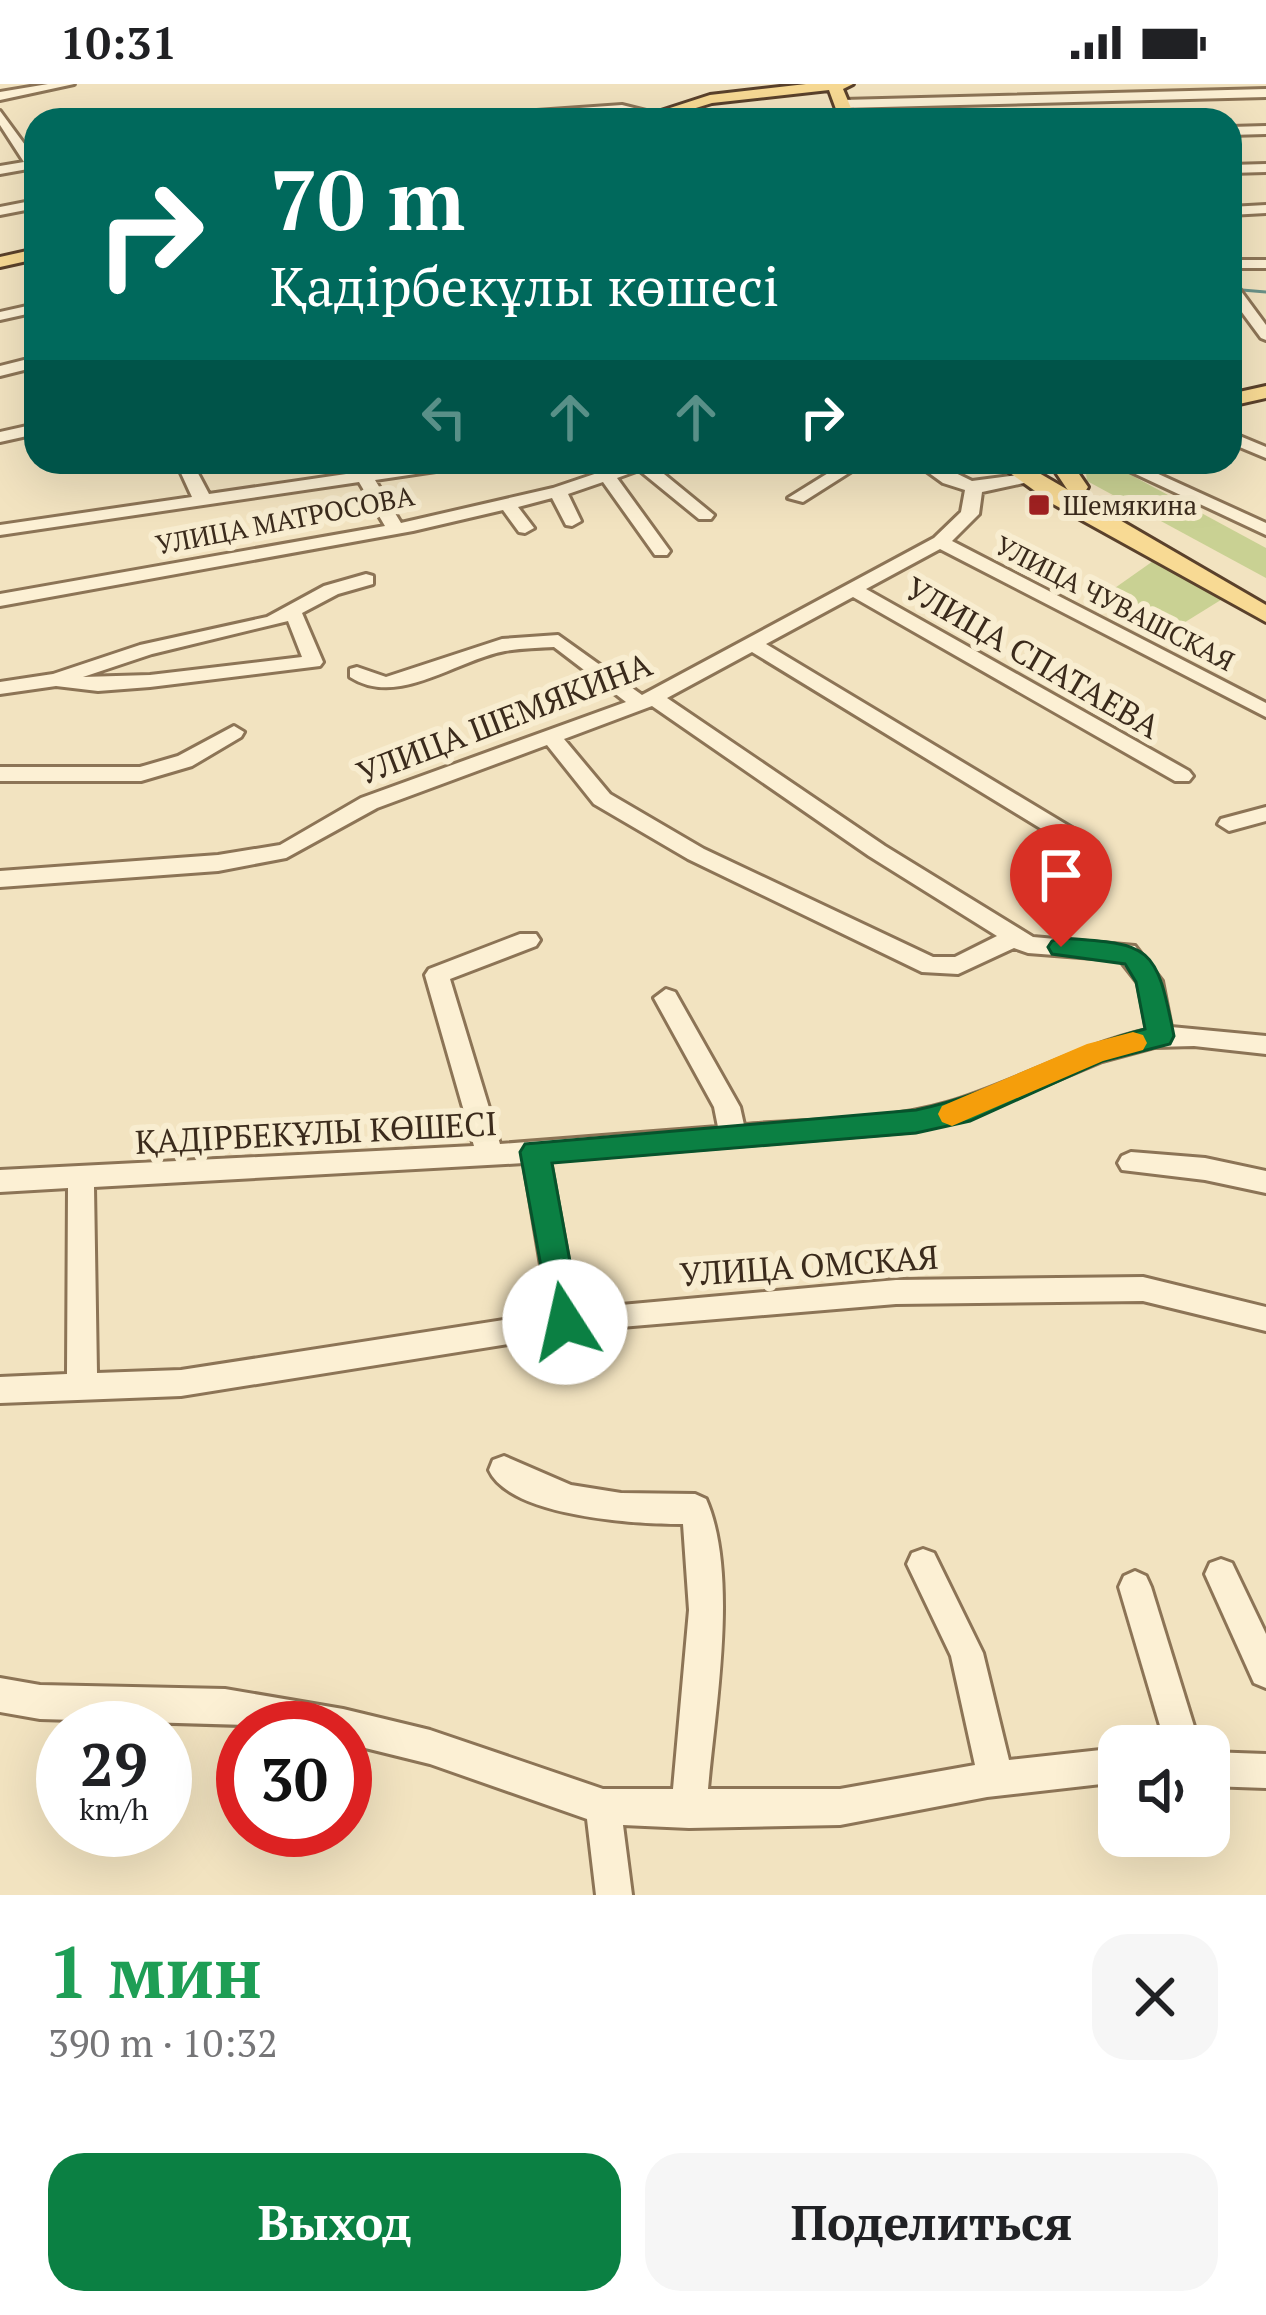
<!DOCTYPE html>
<html lang="ru">
<head>
<meta charset="utf-8">
<style>
	:root { --surface:#fff; --page:#f6f6f6; --text:#202124; --muted:#757577; --accent:#0b8043 }
	body { margin:0; font-family:"PT Serif",serif; background:var(--page); color:var(--text); height:100vh; display:flex; flex-direction:column; font-size:45px; white-space:nowrap }
	* { box-sizing:border-box; margin:0 }
	p { font-size:39px; color:var(--muted) }
	.icon { flex:none; width:66px; height:66px; fill:none; stroke:currentColor; stroke-width:2; stroke-linecap:round; stroke-linejoin:round }
	.map { position:relative; height:1811px; overflow:hidden }
	.panel { display:flex; flex-direction:column; background:var(--surface); flex:1 }
	.panel>* { flex:none }
	.banner { position:absolute; left:24px; top:24px; width:1218px; height:366px; border-radius:36px; box-shadow:0 12px 48px #0002; background:#00695c; color:#fff; overflow:hidden }
	.controls { position:absolute; left:1098px; top:1641px; display:grid; gap:24px }
	.controls a { display:grid; place-items:center; width:132px; height:132px; border-radius:24px; background:var(--surface); box-shadow:0 12px 48px #0002; font-size:60px }
	.speed { position:absolute; left:36px; top:1617px; display:flex; gap:24px; font-size:60px; font-weight:700; text-align:center }
	.speed>* { display:grid; place-content:center; width:156px; height:156px; border-radius:50%; background:var(--surface); box-shadow:0 12px 48px #0002; line-height:1 }
	.speed small { font-size:30px; font-weight:400 }
	.speed .limit { border:18px solid #d22; background:#fff; color:#111 }
	.pin { position:absolute; display:grid; place-items:center; width:102px; height:102px; color:#fff; margin:-123px -51px; border-radius:50% 50% 50% 0; rotate:-45deg; box-shadow:0 0 12px #0007 }
	.pin .icon { rotate:45deg }
	.me { position:absolute; width:132px; margin:-66px; rotate:350deg; stroke-linejoin:round; filter:drop-shadow(0 0 9px #0008) }
	.turn { display:flex; align-items:center; gap:42px; height:252px; padding:0 48px; font-size:54px }
	.turn .icon { width:156px; height:156px; stroke-width:2.5 }
	.turn b { display:block; font-size:84px; line-height:102px }
	.lanes { display:flex; align-items:center; height:114px; padding:0 48px; background:#0003; justify-content:center; gap:60px; direction:ltr }
	.lanes .off { opacity:.35 }
	.round { display:grid; place-items:center; flex:none; width:126px; height:126px; border-radius:36px; background:var(--page) }
	.overview { display:flex; align-items:center; justify-content:space-between; height:204px; padding:0 48px }
	h1 { font-size:72px; font-weight:700; line-height:90px; color:#1e9e55 }
	.button { display:flex; gap:24px; margin-top:auto; padding:24px 48px }
	.button a { flex:1; height:138px; border-radius:36px; background:var(--accent); color:#fff; font-size:48px; font-weight:700; line-height:138px; text-align:center }
	.button a+a { background:var(--page); color:var(--text) }
	.status { display:flex; justify-content:space-between; align-items:center; height:84px; padding:0 60px; background:var(--surface); direction:ltr }
	.status svg { height:33px; fill:currentColor }
	.map>svg:first-child { display:block }
	.green { fill:#c9d193 }
	.lines { fill:none; stroke-linecap:round; stroke-linejoin:round }
	.stream { stroke:#699288; stroke-width:3 }
	.minor-casing { stroke:#8c7456; stroke-width:6 }
	.major-casing { stroke:#5a412b; stroke-width:6 }
	.minor { fill:#fcf0d4; fill-rule:evenodd }
	.major { fill:#f8da94; fill-rule:evenodd }
	.route { fill:#0b8043; stroke:#07532c; stroke-width:3 }
	.slow { fill:#f59e0b }
	.poi-dot { fill:#a12121; stroke:#f8edd0; stroke-width:4.5 }
	.labels { text-anchor:middle; dominant-baseline:central; stroke-width:12; stroke-linejoin:round; paint-order:stroke }
	.far-poi-label { font-size:27px; fill:#3b2b1c; stroke:#f8edd0; text-anchor:start }
	.far-street-label { font-size:27px; fill:#3b2b1c; stroke:#f8edd0 }
	.street-label { font-size:33px; fill:#3b2b1c; stroke:#f8edd0 }
</style>
</head>
<body>
<div class="status"><b>10:31</b><svg viewBox="0 0 49 12"><path d="M0 12V9h3v3zM5 12V6h3v6zM10 12V3h3v9zM15 12V0h3v12zM26 1h20v11H26zM47 4h2v5h-2z"/></svg></div>
<div class="map">
<svg width="1266" height="1811" viewBox="0 0 1266 1811">
	<rect width="100%" height="100%" fill="#f2e3c0"/>
	<g class="green">
		<path d="M 1098,378 L 1107,378 L 1266,464 L 1266,494 L 1087,397 L 1086,389 Z"/>
		<path d="M 1156,475 L 1224,514 L 1174,545 L 1112,506 Z"/>
	</g>
	<g class="lines">
		<path class="stream" d="M 1230,205 L 1266,208"/>
		<g class="minor-casing">
			<g id="minor">
				<path d="M 48,0 L 74,0 L 0,16 L 0,8 Z"/>
				<path d="M 1266,5 L 1266,13 L 843,24 L 837,20 L 843,16 Z"/>
				<path d="M 622,21 L 662,31 L 656,35 L 622,29 L 461,36 L 467,32 Z"/>
				<path d="M 0,27 L 36,76 L 36,91 L 28,85 L 0,90 L 0,82 L 24,78 L 0,41 Z"/>
				<path d="M 1266,42 L 1266,50 L 1230,51 L 1230,43 Z"/>
				<path d="M 1266,80 L 1266,88 L 1230,89 L 1230,81 Z"/>
				<path d="M 36,116 L 36,124 L 0,131 L 0,123 Z"/>
				<path d="M 1266,121 L 1266,129 L 1230,131 L 1230,123 Z"/>
				<rect x="1230" y="176" width="36" height="8"/>
				<path d="M 1230,198 L 1235,199 L 1266,241 L 1266,256 L 1261,254 L 1230,212 Z"/>
				<path d="M 36,220 L 36,228 L 0,236 L 0,228 Z"/>
				<path d="M 36,273 L 36,283 L 0,292 L 0,282 Z"/>
				<path d="M 36,340 L 36,350 L 0,358 L 0,348 Z"/>
				<path d="M 1230,348 L 1266,363 L 1266,374 L 1230,359 Z"/>
				<path d="M 176,378 L 192,378 L 209,410 L 428,378 L 471,378 L 463,383 L 375,396 L 401,439 L 553,404 L 630,378 L 655,378 L 653,381 L 714,431 L 711,435 L 699,435 L 639,386 L 617,394 L 670,467 L 667,471 L 655,471 L 603,398 L 568,410 L 581,437 L 572,442 L 566,441 L 552,414 L 518,423 L 534,444 L 525,449 L 519,448 L 503,426 L 413,447 L 0,522 L 0,510 L 385,442 L 359,398 L 0,451 L 0,441 L 192,413 Z"/>
				<path d="M 846,378 L 866,378 L 803,418 L 788,414 Z"/>
				<path d="M 914,378 L 933,378 L 972,397 L 1033,389 L 1033,397 L 982,408 L 979,430 L 952,457 L 1266,619 L 1266,633 L 940,465 L 866,505 L 1189,687 L 1193,692 L 1189,697 L 1175,697 L 853,513 L 766,560 L 1097,759 L 1100,764 L 1097,769 L 1081,769 L 752,568 L 667,614 L 885,762 L 1033,853 L 1135,862 L 1162,897 L 1171,943 L 1266,952 L 1266,970 L 1194,962 L 1154,963 L 1102,977 L 986,1026 L 916,1047 L 550,1077 L 577,1225 L 896,1196 L 1143,1193 L 1266,1223 L 1266,1247 L 1143,1217 L 896,1220 L 609,1244 L 181,1312 L 0,1319 L 0,1293 L 67,1290 L 68,1104 L 0,1108 L 0,1086 L 474,1062 L 425,891 L 429,885 L 520,850 L 536,850 L 540,856 L 536,862 L 450,895 L 500,1060 L 718,1043 L 714,1023 L 654,914 L 666,905 L 675,908 L 740,1023 L 744,1041 C 810,1035 883,1038 947,1019 C 1015,999 1076,962 1147,946 L 1138,899 L 1120,876 L 1028,869 L 1014,864 L 958,890 L 922,888 L 688,775 L 594,720 L 547,661 L 377,724 L 286,774 L 218,787 L 0,803 L 0,787 L 218,771 L 280,761 L 361,714 L 626,618 L 554,563 C 538,564 521,564 505,567 C 456,576 398,624 350,593 L 350,585 L 357,583 L 386,593 L 502,555 L 558,551 L 642,611 L 934,454 L 961,428 L 965,406 L 943,399 ZM 652,622 L 869,772 L 997,852 L 955,873 L 933,873 L 704,765 L 610,710 L 564,655 ZM 524,1079 L 549,1229 L 181,1286 L 97,1289 L 94,1103 Z"/>
				<path d="M 1110,378 L 1132,378 L 1266,439 L 1266,451 Z"/>
				<path d="M 366,490 L 373,492 L 373,500 L 338,510 L 302,529 L 323,578 L 320,582 L 150,603 L 98,607 L 56,602 L 0,610 L 0,598 L 53,590 L 140,561 L 267,533 L 324,502 ZM 288,537 L 302,573 L 150,591 L 83,593 L 152,570 Z"/>
				<path d="M 234,642 L 244,648 L 241,653 L 192,682 L 141,697 L 0,697 L 0,683 L 140,683 L 178,672 Z"/>
				<path d="M 1266,723 L 1266,737 L 1229,747 L 1218,740 L 1221,735 Z"/>
				<path d="M 1131,1068 L 1205,1074 L 1266,1087 L 1266,1109 L 1205,1096 L 1122,1086 L 1118,1079 L 1122,1072 Z"/>
				<path d="M 504,1372 L 571,1401 L 621,1409 L 695,1410 L 706,1415 C 739,1490 715,1624 708,1705 L 840,1705 L 975,1681 L 951,1572 L 907,1480 L 912,1469 L 923,1465 L 934,1469 L 983,1569 L 1009,1676 L 1119,1664 L 1119,1698 L 987,1713 L 840,1741 L 689,1744 L 623,1741 L 632,1811 L 596,1811 L 587,1735 L 430,1680 L 345,1659 L 345,1644 L 40,1635 L 0,1628 L 0,1594 L 40,1601 L 225,1605 L 343,1625 L 430,1646 L 603,1705 L 673,1705 L 689,1526 L 683,1440 C 638,1440 510,1433 489,1386 L 493,1376 Z"/>
				<path d="M 1221,1475 L 1232,1479 L 1266,1550 L 1266,1604 L 1254,1599 L 1205,1490 L 1210,1479 Z"/>
				<path d="M 1135,1487 L 1146,1492 L 1151,1503 L 1200,1662 L 1166,1662 L 1119,1503 L 1124,1492 Z"/>
				<path d="M 1209,1668 L 1266,1670 L 1266,1704 L 1209,1702 Z"/>
			</g>
		</g>
		<g class="major-casing">
			<g id="major">
				<path d="M 806,0 L 853,0 L 843,5 L 856,36 L 840,36 L 829,6 L 712,19 L 657,36 L 633,36 L 710,11 Z"/>
				<path d="M 36,165 L 36,175 L 0,183 L 0,173 Z"/>
				<path d="M 1266,302 L 1266,314 L 1230,322 L 1230,310 Z"/>
				<path d="M 995,378 L 1020,378 L 1266,521 L 1266,538 L 1053,420 Z"/>
				<path d="M 1060,378 L 1082,378 L 1077,387 L 1088,403 L 1085,408 L 1069,408 L 1055,387 Z"/>
			</g>
		</g>
		<use href="#minor" class="minor"/>
		<use href="#major" class="major"/>
	</g>
	<path class="route" d="M 1061,854 C 1152,860 1156,861 1174,952 L 1170,960 L 1103,977 L 970,1037 L 916,1049 L 552,1079 L 581,1238 L 576,1248 L 565,1252 L 553,1248 L 520,1068 L 525,1060 L 916,1026 C 996,1010 1066,965 1145,945 L 1136,898 L 1125,880 L 1052,870 L 1048,863 L 1052,857 Z"/>
	<path class="slow" d="M 1133,948 L 1143,951 L 1147,959 L 1143,966 L 1103,977 L 952,1042 L 942,1038 L 938,1030 L 942,1022 L 1087,960 Z"/>
	<rect class="poi-dot" x="1027" y="409" width="24" height="24" rx="6"/>
	<g class="labels">
		<g class="far-poi-label">
			<text x="1063" y="421">Шемякина</text>
		</g>
		<g class="far-street-label">
			<text transform="translate(285 436) rotate(-11)">УЛИЦА МАТРОСОВА</text>
			<text transform="translate(1115 519) rotate(27)">УЛИЦА ЧУВАШСКАЯ</text>
		</g>
		<g class="street-label">
			<text transform="translate(1033 573) rotate(30)">УЛИЦА СПАТАЕВА</text>
			<text transform="translate(504 634) rotate(-21)">УЛИЦА ШЕМЯКИНА</text>
			<text transform="translate(316 1048) rotate(-3)">ҚАДІРБЕКҰЛЫ КӨШЕСІ</text>
			<text transform="translate(809 1181) rotate(-4)">УЛИЦА ОМСКАЯ</text>
		</g>
	</g>
</svg>
<div class="controls">
<a><svg class="icon" aria-label="sound" viewBox="0 0 24 24"><path d="M4 9h4l5-4v14l-5-4H4zM17 9q2 3 0 6"/></svg></a>
</div>
<div class="speed"><div>29<small>km/h</small></div><div class="limit">30</div></div>
<div class="pin" style="left:1061px;top:863px;background:#d93025"><svg class="icon" aria-label="arrive" viewBox="0 0 24 24"><path d="M6 21V4h12l-3 4 3 4H6"/></svg></div>
<svg class="me" style="left:565px;top:1238px" viewBox="-20 -20 40 40"><circle r="19" fill="#fff"/><path d="M0-13L10 11 0 6-10 11z" fill="#0b8043"/></svg>
<div class="banner">
<div class="turn"><svg class="icon" aria-label="right" viewBox="0 0 24 24"><path d="M7 20v-9h11M14 6l5 5-5 5"/></svg><div><b>70 m</b>Қадірбекұлы көшесі</div></div>
<div class="lanes"><svg class="icon off" aria-label="left" viewBox="0 0 24 24"><path d="M17 20v-9H6M10 6l-5 5 5 5"/></svg><svg class="icon off" aria-label="ahead" viewBox="0 0 24 24"><path d="M12 20V5M6 11l6-6 6 6"/></svg><svg class="icon off" aria-label="ahead" viewBox="0 0 24 24"><path d="M12 20V5M6 11l6-6 6 6"/></svg><svg class="icon" aria-label="right" viewBox="0 0 24 24"><path d="M7 20v-9h11M14 6l5 5-5 5"/></svg></div>
</div>
</div>
<section class="panel">
<div class="overview"><div><h1>1 мин</h1><p>390 m · 10:32</p></div><a class="round"><svg class="icon" aria-label="close" viewBox="0 0 24 24"><path d="M6 6l12 12M18 6L6 18"/></svg></a></div>
<div class="button"><a>Выход</a><a>Поделиться</a></div>
</section>
</body>
</html>
